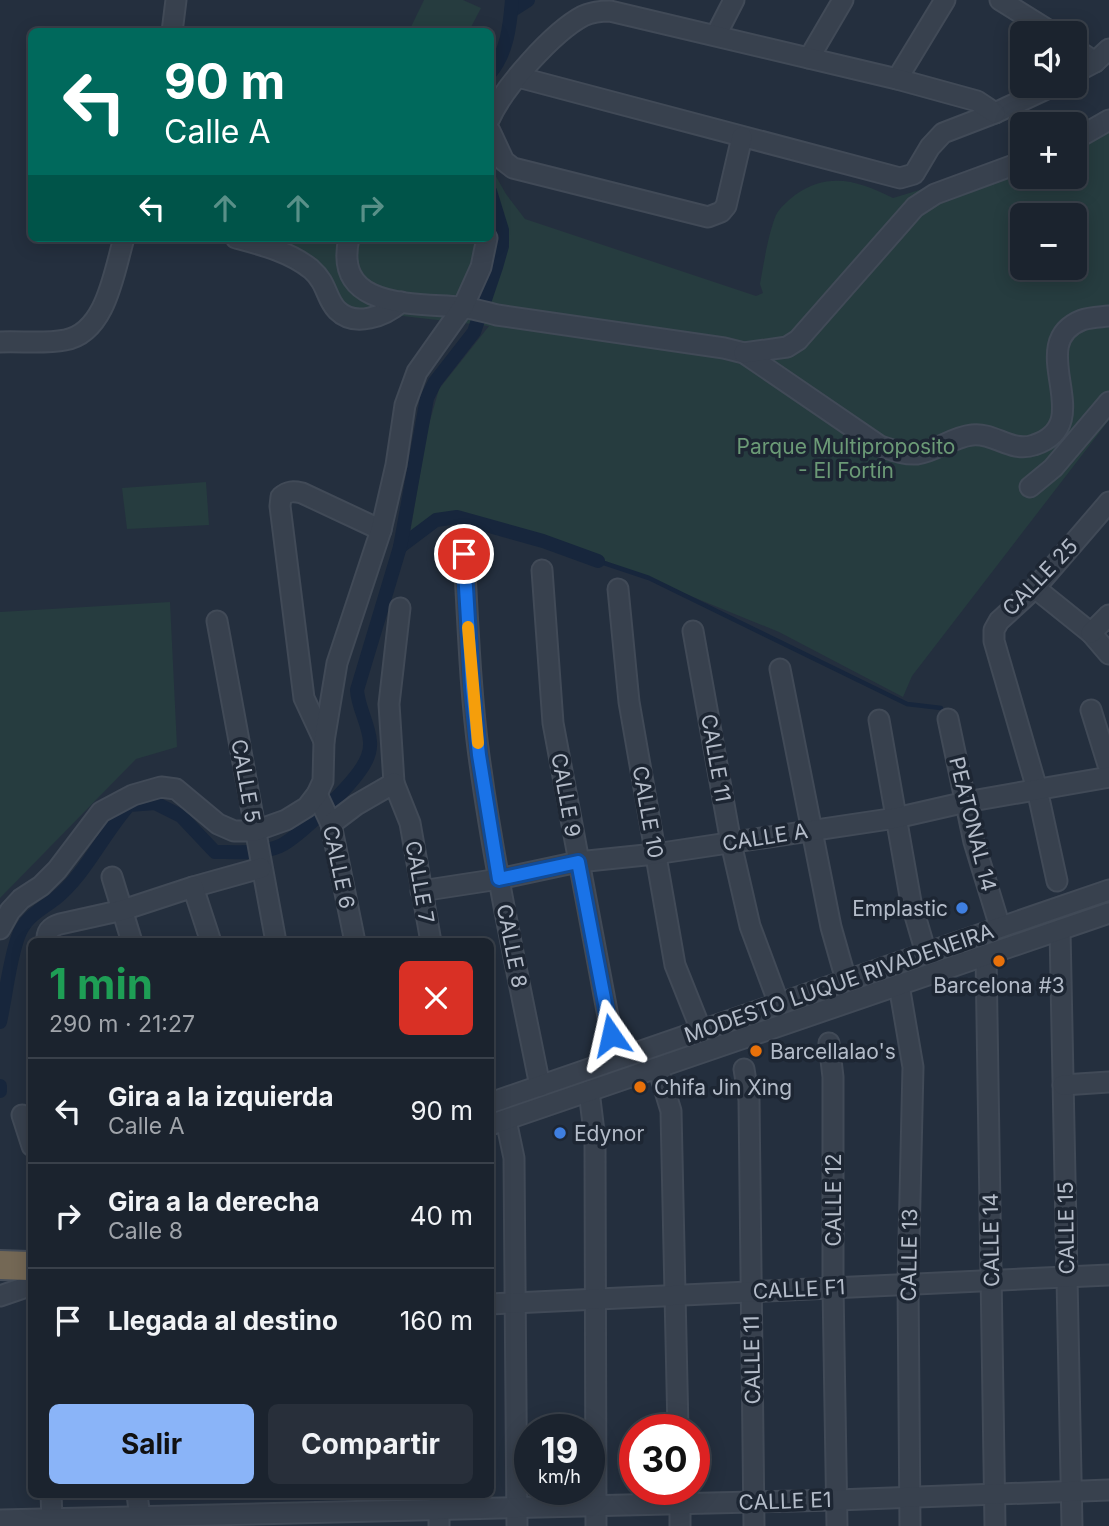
<!DOCTYPE html>
<html lang="es">
<head>
<meta charset="utf-8">
<style>
	:root { --surface:#1b232e; --page:#282f3a; --text:#f1f3f6; --muted:#a0a4aa; --line:#39404a; --accent:#8ab4f8 }
	body { margin:0; font-family:Inter,sans-serif; background:var(--page); color:var(--text); height:100vh; display:flex; flex-direction:column; font-size:26px; white-space:nowrap }
	* { box-sizing:border-box; margin:0 }
	p { font-size:23px; color:var(--muted) }
	.icon { flex:none; width:38px; height:38px; fill:none; stroke:currentColor; stroke-width:2; stroke-linecap:round; stroke-linejoin:round }
	.map { position:relative; flex:1; overflow:hidden }
	.drawer { position:absolute; left:28px; top:938px; width:466px; height:560px; display:flex; flex-direction:column; background:var(--surface); border-radius:10px; box-shadow:0 4px 18px #0003,0 0 0 2px var(--line) }
	.drawer>* { flex:none }
	.banner { position:absolute; left:28px; top:28px; width:466px; height:214px; border-radius:10px; box-shadow:0 4px 18px #0003,0 0 0 2px var(--line); background:#00695c; color:#fff; overflow:hidden }
	.buttons { position:absolute; left:1010px; top:21px; display:grid; gap:14px }
	.buttons a { display:grid; place-items:center; width:77px; height:77px; border-radius:10px; background:var(--surface); box-shadow:0 4px 18px #0003,0 0 0 2px var(--line); font-size:35px }
	.speed { position:absolute; left:514px; top:1414px; display:flex; gap:14px; font-size:35px; font-weight:700; text-align:center }
	.speed>* { display:grid; place-content:center; width:91px; height:91px; border-radius:50%; background:var(--surface); box-shadow:0 4px 18px #0003,0 0 0 2px var(--line); line-height:1 }
	.speed small { font-size:18px; font-weight:400 }
	.speed .limit { border:10px solid #d22; background:#fff; color:#111 }
	.pin { position:absolute; display:grid; place-items:center; width:60px; height:60px; color:#fff; margin:-30px; border:4px solid #fff; border-radius:50%; box-shadow:0 2px 7px #0007 }
	.me { position:absolute; width:77px; margin:-38px; rotate:349deg; stroke-linejoin:round; filter:drop-shadow(0 0 5px #0008) }
	.turn { display:flex; align-items:center; gap:24px; height:147px; padding:0 21px; font-size:32px }
	.turn .icon { width:91px; height:91px; stroke-width:2.5 }
	.turn b { display:block; font-size:49px; line-height:60px }
	.lanes { display:flex; align-items:center; height:66px; padding:0 21px; background:#0003; justify-content:center; gap:35px; direction:ltr }
	.lanes .off { opacity:.35 }
	.round { display:grid; place-items:center; flex:none; width:74px; height:74px; border-radius:10px; background:var(--page) }
	.head { display:flex; align-items:center; justify-content:space-between; height:119px; padding:0 21px }
	h1 { font-size:42px; font-weight:700; line-height:52px; color:#1e9e55 }
	.cta { display:flex; gap:14px; margin-top:auto; padding:14px 21px }
	.cta a { flex:1; height:80px; border-radius:10px; background:var(--accent); color:#111; font-size:28px; font-weight:700; line-height:80px; text-align:center }
	.cta a+a { background:var(--page); color:var(--text) }
	ul { padding:0; list-style:none }
	li { display:flex; align-items:center; gap:21px; height:105px; padding:0 21px; border-top:2px solid var(--line) }
	li div { flex:1 }
	li b { display:block; font-size:26px }
	li em { font-style:normal }
	.map>svg:first-child { display:block }
	.green { fill:#263c3f; fill-rule:evenodd }
	.lines { fill:none; stroke-linecap:round; stroke-linejoin:round }
	.stream { stroke:#17263c; stroke-width:4.5 }
	.canal { stroke:#17263c; stroke-width:14 }
	.minor-casing { stroke:#414a57; stroke-width:23 }
	.highway-casing { stroke:#434c59; stroke-width:32 }
	.minor { stroke:#38414e; stroke-width:19 }
	.highway { stroke:#746855; stroke-width:28 }
	.route-casing { stroke:#114b97; stroke-width:18 }
	.route { stroke:#1a73e8; stroke-width:12 }
	.slow { stroke:#f59e0b; stroke-width:12 }
	.shop-dot { fill:#3f7fe0; stroke:#1d2633; stroke-width:2.5 }
	.food-dot { fill:#e8710a; stroke:#1d2633; stroke-width:2.5 }
	.labels { text-anchor:middle; dominant-baseline:central; stroke-width:7; stroke-linejoin:round; paint-order:stroke }
	.park-label { font-size:21px; fill:#6b9a76; stroke:#1d2633 }
	.street-label { font-size:21px; fill:#b4bcc9; stroke:#1d2633 }
	.poi-label { font-size:21px; fill:#b4bcc9; stroke:#1d2633; text-anchor:start }
</style>
</head>
<body>
<div class="map">
<svg width="1109" height="1526" viewBox="0 0 1109 1526">
	<rect width="100%" height="100%" fill="#242f3e"/>
	<g class="green">
		<path d="M 424,0 L 463,0 L 481,8 L 469,31 L 409,31 Z"/>
		<path d="M 1109,113 L 1109,420 L 912,676 L 903,697 L 779,632 L 546,537 L 454,513 L 433,517 L 420,524 L 410,534 L 427,431 L 439,389 L 489,326 L 342,309 L 322,268 L 253,238 L 490,238 L 490,166 L 506,194 L 525,219 L 756,296 L 763,293 L 760,284 C 764,262 768,235 776,215 C 780,207 789,200 795,195 C 829,171 859,181 893,198 L 1022,159 L 1022,177 L 1074,177 L 1075,135 ZM 1022,215 L 1074,215 L 1074,268 L 1022,268 Z"/>
		<path d="M 206,482 L 209,525 L 127,529 L 122,488 Z"/>
		<path d="M 170,602 L 177,747 L 136,759 L 0,898 L 0,612 Z"/>
	</g>
	<g class="lines">
		<path class="stream" d="M 598,561 L 649,578 L 907,704 L 941,708"/>
		<g class="canal">
			<path d="M 511,11 L 528,0"/>
			<path d="M 490,73 C 507,53 510,26 512,0"/>
			<path d="M 400,547 L 436,520 L 457,517 L 543,541 L 598,561"/>
			<path d="M 0,1022 C 6,995 9,962 18,937 C 25,917 39,911 55,899 C 86,874 103,834 129,805 L 155,803 L 181,816 L 215,852 C 235,852 261,854 280,846 C 299,837 346,790 359,772 C 365,764 371,753 370,742 C 369,724 358,708 357,690 L 400,547 L 427,398 L 435,382 L 474,332 L 496,267 L 502,246 L 502,230 L 490,191"/>
			<path d="M 0,1086 L 0,1091"/>
		</g>
		<g class="minor-casing">
			<g id="minor">
				<path d="M 1000,0 L 1053,33"/>
				<path d="M 172,32 L 176,0"/>
				<path d="M 716,35 L 734,0"/>
				<path d="M 1074,48 L 1095,62"/>
				<path d="M 809,58 L 843,0"/>
				<path d="M 1074,73 L 1095,62 L 1109,49"/>
				<path d="M 518,77 L 900,178 L 914,174 L 930,147 L 943,133 L 995,113 L 1053,86"/>
				<path d="M 897,79 L 945,0"/>
				<path d="M 490,118 C 504,87 553,32 583,16 C 592,12 601,11 610,11 L 897,79 L 977,101 L 995,113"/>
				<path d="M 490,131 L 504,161 L 513,168 L 708,217 L 721,212 L 726,206 L 742,137"/>
				<path d="M 1074,140 L 1109,120"/>
				<path d="M 236,238 C 262,245 290,252 311,269 C 328,284 325,297 337,310 C 355,328 385,316 401,302"/>
				<path d="M 349,238 C 333,309 412,303 460,307 C 472,308 485,312 497,315 L 724,348 L 744,353 L 880,446 C 892,450 904,455 917,454 C 935,452 952,437 972,435 C 994,432 1011,453 1034,445 C 1101,424 1021,344 1082,320 C 1090,317 1101,317 1109,316"/>
				<path d="M 0,342 C 21,341 45,344 65,340 C 106,333 114,272 124,238"/>
				<path d="M 744,353 L 787,347 L 798,340 L 915,207 L 935,194 L 1022,162"/>
				<path d="M 1030,487 L 1053,468 L 1109,402"/>
				<path d="M 464,554 C 468,622 470,689 479,756 C 494,867 518,976 540,1086"/>
				<path d="M 542,570 L 553,723 L 616,1059"/>
				<path d="M 1035,588 L 1091,633 L 1109,654"/>
				<path d="M 618,589 L 629,702 L 675,965 L 701,1030"/>
				<path d="M 217,621 L 276,942"/>
				<path d="M 693,631 L 731,843 L 750,926 L 779,1004"/>
				<path d="M 1091,633 L 1109,615"/>
				<path d="M 780,669 L 831,927 L 846,980"/>
				<path d="M 1091,710 L 1109,768"/>
				<path d="M 948,719 L 974,842 L 1000,927"/>
				<path d="M 879,720 L 911,902 L 926,953"/>
				<path d="M 324,741 L 304,698 L 280,506 L 281,497 C 288,491 293,491 302,493 L 381,530"/>
				<path d="M 394,783 L 389,704 L 400,608"/>
				<path d="M 317,794 L 331,824 L 355,942"/>
				<path d="M 331,824 L 356,805 L 394,783 L 410,823 L 431,942"/>
				<path d="M 112,877 L 132,942"/>
				<path d="M 1057,881 L 1037,789 L 994,641 L 994,630 L 999,621 L 1035,588 L 1109,502"/>
				<path d="M 193,887 L 261,868"/>
				<path d="M 421,891 L 499,879 L 578,862 L 655,854 L 896,818 L 966,802 L 1109,777"/>
				<path d="M 0,929 L 10,911 L 21,899 L 41,886 L 57,870 L 101,812 L 133,795 L 161,787 L 176,789 L 218,824 L 234,831 L 255,831 L 286,820 L 307,807 L 317,794 L 323,781 L 324,741 L 337,663 L 381,530 L 396,465 L 405,405 L 417,372 L 463,307 L 481,267 L 487,238"/>
				<path d="M 1060,930 L 1072,1526"/>
				<path d="M 47,942 C 46,931 50,927 60,924 L 123,910 L 193,887 L 211,942"/>
				<path d="M 986,955 L 995,1526"/>
				<path d="M 899,985 L 913,1067 L 908,1284 L 910,1526"/>
				<path d="M 829,1043 L 833,1077 L 833,1287 L 837,1526"/>
				<path d="M 658,1068 L 671,1111 L 678,1430"/>
				<path d="M 744,1069 L 749,1100 L 754,1526"/>
				<path d="M 1063,1085 L 1109,1082"/>
				<path d="M 589,1091 L 595,1140 L 596,1526"/>
				<path d="M 490,1103 L 1109,890"/>
				<path d="M 22,1115 L 32,1146"/>
				<path d="M 506,1120 L 514,1158 L 517,1526"/>
				<path d="M 490,1125 L 1109,913"/>
				<path d="M 0,1296 L 32,1285"/>
				<path d="M 490,1304 L 1109,1275"/>
				<path d="M 680,1489 L 680,1526"/>
				<path d="M 51,1494 L 52,1519"/>
				<path d="M 137,1494 L 140,1518"/>
				<path d="M 439,1494 L 439,1526"/>
				<path d="M 0,1520 L 837,1500 L 1109,1490"/>
			</g>
		</g>
		<g class="highway-casing">
			<path id="highway" d="M 0,1265 L 29,1266"/>
		</g>
		<use href="#minor" class="minor"/>
		<use href="#highway" class="highway"/>
	</g>
	<g class="lines">
		<g class="route-casing">
			<path id="route" d="M 464,554 L 472,687 L 479,755 L 499,879 L 578,862 L 611,1035"/>
		</g>
		<use href="#route" class="route"/>
		<path class="slow" d="M 468,627 L 478,743"/>
	</g>
	<g class="shop-dot">
		<circle cx="962" cy="908" r="7"/>
		<circle cx="560" cy="1133" r="7"/>
	</g>
	<g class="food-dot">
		<circle cx="999" cy="961" r="7"/>
		<circle cx="756" cy="1051" r="7"/>
		<circle cx="640" cy="1087" r="7"/>
	</g>
	<g class="labels">
		<g class="park-label">
			<text x="846" y="446">Parque Multiproposito<tspan x="846" dy="24">- El Fortín</tspan></text>
		</g>
		<g class="street-label">
			<text transform="translate(1040 577) rotate(-46)">CALLE 25</text>
			<text transform="translate(716 758) rotate(80)">CALLE 11</text>
			<text transform="translate(246 781) rotate(80)">CALLE 5</text>
			<text transform="translate(566 795) rotate(80)">CALLE 9</text>
			<text transform="translate(648 812) rotate(80)">CALLE 10</text>
			<text transform="translate(973 824) rotate(76)">PEATONAL 14</text>
			<text transform="translate(765 837) rotate(-9)">CALLE A</text>
			<text transform="translate(339 867) rotate(78)">CALLE 6</text>
			<text transform="translate(420 882) rotate(80)">CALLE 7</text>
			<text transform="translate(512 946) rotate(79)">CALLE 8</text>
			<text transform="translate(839 983) rotate(-19)">MODESTO LUQUE RIVADENEIRA</text>
			<text transform="translate(833 1200) rotate(-90)">CALLE 12</text>
			<text transform="translate(1066 1228) rotate(-91)">CALLE 15</text>
			<text transform="translate(991 1240) rotate(-91)">CALLE 14</text>
			<text transform="translate(909 1255) rotate(-89)">CALLE 13</text>
			<text transform="translate(799 1289) rotate(-3)">CALLE F1</text>
			<text transform="translate(752 1360) rotate(-91)">CALLE 11</text>
			<text transform="translate(785 1501) rotate(-2)">CALLE E1</text>
		</g>
		<g class="poi-label">
			<text x="948" y="908" text-anchor="end">Emplastic</text>
			<text x="999" y="985" text-anchor="middle">Barcelona #3</text>
			<text x="770" y="1051">Barcellalao's</text>
			<text x="654" y="1087">Chifa Jin Xing</text>
			<text x="574" y="1133">Edynor</text>
		</g>
	</g>
</svg>
<div class="buttons">
<a><svg class="icon" aria-label="sound" viewBox="0 0 24 24"><path d="M4 9h4l5-4v14l-5-4H4zM17 9q2 3 0 6"/></svg></a>
<a>+</a>
<a>−</a>
</div>
<div class="speed"><div>19<small>km/h</small></div><div class="limit">30</div></div>
<div class="pin" style="left:464px;top:554px;background:#d93025"><svg class="icon" aria-label="arrive" viewBox="0 0 24 24"><path d="M6 21V4h12l-3 4 3 4H6"/></svg></div>
<svg class="me" style="left:611px;top:1035px" viewBox="-20 -20 40 40"><path d="M0-17L14 15 0 8-14 15z" fill="#1a73e8" stroke="#fff" stroke-width="4"/></svg>
<div class="banner">
<div class="turn"><svg class="icon" aria-label="left" viewBox="0 0 24 24"><path d="M17 20v-9H6M10 6l-5 5 5 5"/></svg><div><b>90 m</b>Calle A</div></div>
<div class="lanes"><svg class="icon" aria-label="left" viewBox="0 0 24 24"><path d="M17 20v-9H6M10 6l-5 5 5 5"/></svg><svg class="icon off" aria-label="ahead" viewBox="0 0 24 24"><path d="M12 20V5M6 11l6-6 6 6"/></svg><svg class="icon off" aria-label="ahead" viewBox="0 0 24 24"><path d="M12 20V5M6 11l6-6 6 6"/></svg><svg class="icon off" aria-label="right" viewBox="0 0 24 24"><path d="M7 20v-9h11M14 6l5 5-5 5"/></svg></div>
</div>
<section class="drawer">
<div class="head"><div><h1>1 min</h1><p>290 m · 21:27</p></div><a class="round" style="background:#d93025;color:#fff"><svg class="icon" aria-label="close" viewBox="0 0 24 24"><path d="M6 6l12 12M18 6L6 18"/></svg></a></div>
<ul>
<li><svg class="icon" aria-label="left" viewBox="0 0 24 24"><path d="M17 20v-9H6M10 6l-5 5 5 5"/></svg><div><b>Gira a la izquierda</b><p>Calle A</p></div><em>90 m</em></li>
<li><svg class="icon" aria-label="right" viewBox="0 0 24 24"><path d="M7 20v-9h11M14 6l5 5-5 5"/></svg><div><b>Gira a la derecha</b><p>Calle 8</p></div><em>40 m</em></li>
<li><svg class="icon" aria-label="arrive" viewBox="0 0 24 24"><path d="M6 21V4h12l-3 4 3 4H6"/></svg><div><b>Llegada al destino</b></div><em>160 m</em></li>
</ul>
<div class="cta"><a>Salir</a><a>Compartir</a></div>
</section>
</div>
</body>
</html>
